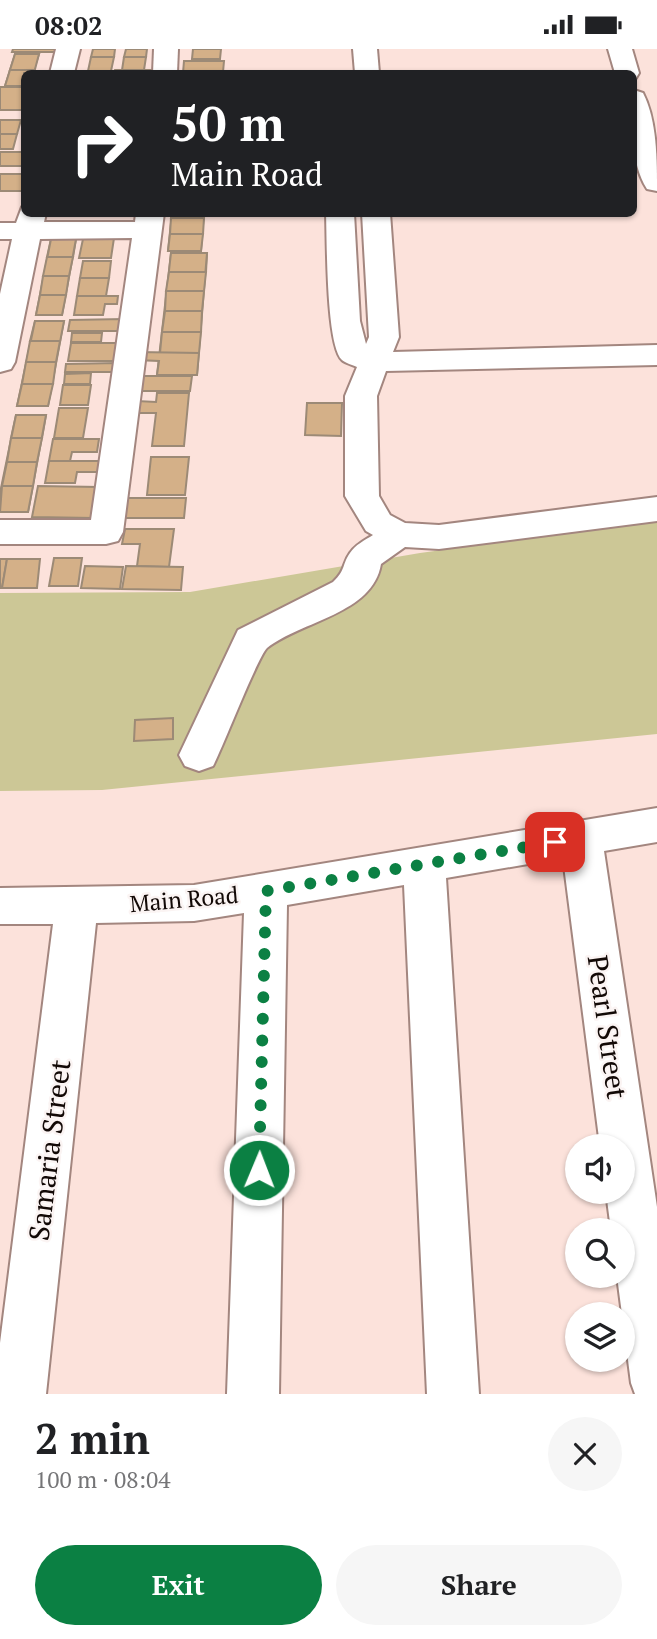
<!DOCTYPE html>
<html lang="en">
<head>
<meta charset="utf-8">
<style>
	:root { --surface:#fff; --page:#f6f6f6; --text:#202124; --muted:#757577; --accent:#0b8043 }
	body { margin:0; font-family:"PT Serif",serif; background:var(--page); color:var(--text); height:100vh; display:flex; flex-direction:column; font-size:26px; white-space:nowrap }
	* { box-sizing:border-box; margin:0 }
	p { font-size:23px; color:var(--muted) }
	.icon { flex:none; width:38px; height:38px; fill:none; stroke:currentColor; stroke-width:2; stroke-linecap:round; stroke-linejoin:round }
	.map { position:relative; height:1345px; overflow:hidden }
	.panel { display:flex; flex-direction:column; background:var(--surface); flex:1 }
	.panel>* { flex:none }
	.guide { position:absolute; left:21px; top:21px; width:616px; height:147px; border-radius:10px; box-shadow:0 2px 5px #0004; background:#202124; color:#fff; overflow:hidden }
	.controls { position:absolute; left:565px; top:1085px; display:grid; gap:14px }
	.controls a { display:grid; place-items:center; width:70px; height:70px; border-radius:50%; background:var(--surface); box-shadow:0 2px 5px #0004; font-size:35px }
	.pin { position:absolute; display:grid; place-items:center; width:60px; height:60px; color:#fff; margin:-30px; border-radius:14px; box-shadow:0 4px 10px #0006 }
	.me { position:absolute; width:77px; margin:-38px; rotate:1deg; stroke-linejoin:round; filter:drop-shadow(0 0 5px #0008) }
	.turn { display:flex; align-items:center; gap:24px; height:147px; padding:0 35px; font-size:32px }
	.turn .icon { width:91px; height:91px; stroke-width:2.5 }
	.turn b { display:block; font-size:49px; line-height:60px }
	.round { display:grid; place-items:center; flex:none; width:74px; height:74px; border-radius:37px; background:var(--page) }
	.headline { display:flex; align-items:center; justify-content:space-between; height:119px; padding:0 35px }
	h1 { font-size:42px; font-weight:600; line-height:52px }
	.cta { display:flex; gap:14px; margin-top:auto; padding:14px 35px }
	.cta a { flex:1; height:80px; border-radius:42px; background:var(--accent); color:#fff; font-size:28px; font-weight:600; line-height:80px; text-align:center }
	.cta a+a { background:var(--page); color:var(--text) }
	.status { display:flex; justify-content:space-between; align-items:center; height:49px; padding:0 35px; background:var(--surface); direction:ltr }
	.status svg { height:19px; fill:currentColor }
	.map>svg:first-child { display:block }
	.green { fill:#ccc796 }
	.building { fill:#d4b088; stroke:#9c8a76; stroke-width:2 }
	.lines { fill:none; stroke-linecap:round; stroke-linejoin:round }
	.minor-casing { stroke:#a3867f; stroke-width:4 }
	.minor { fill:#fff; fill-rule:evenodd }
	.route { stroke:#0b8043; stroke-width:12; stroke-dasharray:0 21.6 }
	.labels { text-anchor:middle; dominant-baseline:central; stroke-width:5; stroke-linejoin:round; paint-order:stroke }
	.street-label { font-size:23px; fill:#120906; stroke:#fbf4f3 }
	.near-street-label { font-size:28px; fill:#120906; stroke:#fbf4f3 }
</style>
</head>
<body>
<div class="status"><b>08:02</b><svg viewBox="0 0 49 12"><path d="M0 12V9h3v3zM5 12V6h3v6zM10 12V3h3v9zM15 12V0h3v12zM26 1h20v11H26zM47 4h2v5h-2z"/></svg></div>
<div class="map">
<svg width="657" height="1345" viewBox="0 0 657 1345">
	<rect width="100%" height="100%" fill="#fce2db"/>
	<path class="green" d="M 657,472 L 657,685 L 102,741 L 0,742 L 0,544 L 190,543 L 420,504 Z"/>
	<g class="building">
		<path d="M 13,0 L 60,0 L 59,3 L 12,3 Z"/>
		<path d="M 93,0 L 115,0 L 114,8 L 91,8 Z"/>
		<path d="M 126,0 L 147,0 L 146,8 L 124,8 Z"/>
		<path d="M 193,0 L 221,0 L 220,10 L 192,10 Z"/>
		<path d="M 15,5 L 39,5 L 34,21 L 10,21 Z"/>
		<path d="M 15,5 L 39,5 L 34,24 L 24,24 L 24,37 L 5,37 Z"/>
		<path d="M 91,8 L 114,8 L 111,22 L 88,22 Z"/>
		<path d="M 124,8 L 146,8 L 144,21 L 122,21 Z"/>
		<path d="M 184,12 L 224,12 L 223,23 L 183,24 Z"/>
		<path d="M 10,21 L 34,21 L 34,24 L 24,24 L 24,37 L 5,37 Z"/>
		<path d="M 115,21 L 157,21 L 156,24 L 114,24 Z"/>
		<rect x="0" y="38" width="24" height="23"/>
		<path d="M 0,71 L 21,71 L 17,85 L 0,85 Z"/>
		<path d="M 0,85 L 17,85 L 13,100 L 0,100 Z"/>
		<rect x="0" y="103" width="24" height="14"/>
		<rect x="0" y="125" width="24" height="17"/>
		<path d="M 172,164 L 204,164 L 204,169 L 171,169 Z"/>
		<path d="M 172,164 L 204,164 L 201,202 L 168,202 Z"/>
		<path d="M 171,169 L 204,169 L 203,185 L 170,185 Z"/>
		<path d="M 170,185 L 203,185 L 201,202 L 168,202 Z"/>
		<path d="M 114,189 L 111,209 L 79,209 L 83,190 Z"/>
		<path d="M 51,190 L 76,190 L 73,208 L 47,208 Z"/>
		<path d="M 51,190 L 76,190 L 62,266 L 36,266 Z"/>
		<path d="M 171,204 L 207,204 L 206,223 L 169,223 Z"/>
		<path d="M 171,204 L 207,204 L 197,326 L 157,326 Z"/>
		<path d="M 47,208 L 73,208 L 69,227 L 43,227 Z"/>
		<path d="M 83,212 L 111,212 L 109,229 L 80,229 Z"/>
		<path d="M 169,223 L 206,223 L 204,242 L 166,242 Z"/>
		<path d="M 43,227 L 69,227 L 66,246 L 40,246 Z"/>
		<path d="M 80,229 L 109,229 L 106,247 L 77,247 Z"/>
		<path d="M 166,242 L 204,242 L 202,262 L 165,262 Z"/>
		<path d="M 40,246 L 66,246 L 62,266 L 36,266 Z"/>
		<path d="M 77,247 L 118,247 L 117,255 L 105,255 L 103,266 L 74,266 Z"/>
		<path d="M 165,262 L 202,262 L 201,283 L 162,283 Z"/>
		<path d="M 124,270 L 122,282 L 68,282 L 70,271 Z"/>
		<path d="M 35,272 L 64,272 L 60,292 L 30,292 Z"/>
		<path d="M 35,272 L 64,272 L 48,357 L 17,357 Z"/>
		<path d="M 162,283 L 201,283 L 199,304 L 160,304 Z"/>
		<path d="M 72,284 L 102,284 L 101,293 L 71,293 Z"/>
		<path d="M 30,292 L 60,292 L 56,313 L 26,313 Z"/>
		<path d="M 71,294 L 120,294 L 117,312 L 68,312 Z"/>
		<path d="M 137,303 L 199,304 L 197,326 L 157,326 L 159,312 L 136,311 Z"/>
		<path d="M 26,313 L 56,313 L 53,335 L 22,335 Z"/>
		<path d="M 117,314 L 116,323 L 65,323 L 66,315 Z"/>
		<path d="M 91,324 L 90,335 L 64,335 L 65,325 Z"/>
		<path d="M 139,327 L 192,327 L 190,342 L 137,342 Z"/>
		<path d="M 22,335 L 53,335 L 48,357 L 17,357 Z"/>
		<path d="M 63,336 L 91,336 L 88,356 L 60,356 Z"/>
		<path d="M 157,344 L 189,344 L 184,397 L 152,397 L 156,364 L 136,364 L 137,352 L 156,353 Z"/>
		<path d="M 307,354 L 342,354 L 341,387 L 305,386 Z"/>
		<path d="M 59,359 L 88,359 L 83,389 L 54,389 Z"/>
		<path d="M 16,366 L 46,366 L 42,389 L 11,389 Z"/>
		<path d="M 16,366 L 46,366 L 28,463 L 0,463 L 0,444 Z"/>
		<path d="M 11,389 L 42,389 L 37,413 L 7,413 Z"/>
		<path d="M 53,390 L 99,390 L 97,403 L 72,403 L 70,412 L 49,412 Z"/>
		<path d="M 151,408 L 189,408 L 185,446 L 147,446 Z"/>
		<path d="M 49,412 L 101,412 L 100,423 L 77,423 L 75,434 L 45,434 Z"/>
		<path d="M 7,413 L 37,413 L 33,437 L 2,437 Z"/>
		<path d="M 2,437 L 33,437 L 28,463 L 0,463 Z"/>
		<path d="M 38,437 L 99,438 L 94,469 L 32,468 Z"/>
		<path d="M 123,449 L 186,449 L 184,469 L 120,469 Z"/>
		<path d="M 125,480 L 174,480 L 169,518 L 137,517 L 140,495 L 122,495 Z"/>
		<path d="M 54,509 L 82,509 L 78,537 L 49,537 Z"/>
		<path d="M 0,510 L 7,510 L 2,539 L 0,539 Z"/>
		<path d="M 7,510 L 40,510 L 37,539 L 2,539 Z"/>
		<path d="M 85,517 L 123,518 L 120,540 L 81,539 Z"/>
		<path d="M 126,517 L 183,518 L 181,541 L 122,540 Z"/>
		<path d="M 173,669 L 173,690 L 134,692 L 135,671 Z"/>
	</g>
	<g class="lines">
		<g class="minor-casing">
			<g id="minor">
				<path d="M 56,0 L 80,0 L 74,24 L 50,24 Z"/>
				<path d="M 154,0 L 178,0 L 177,24 L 153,24 Z"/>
				<path d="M 353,0 L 377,0 L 379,24 L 355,24 Z"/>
				<path d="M 608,0 L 632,0 L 639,24 L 636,29 L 634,30 L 634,24 L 615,24 Z"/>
				<path d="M 634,41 L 643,44 C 657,71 657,111 657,142 L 647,140 C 630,114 631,70 634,41 Z"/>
				<path d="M 22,158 L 24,158 L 24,164 L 46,164 L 44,173 L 135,173 L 136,164 L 164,164 L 123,483 L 118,492 L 106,495 L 0,495 L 0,471 L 91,471 L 132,189 L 40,190 L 15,313 L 11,320 L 0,323 L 0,245 L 12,190 L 0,190 L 0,174 L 16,174 Z"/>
				<path d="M 326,164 L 354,164 L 360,272 L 366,295 L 369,288 L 362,164 L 390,164 L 399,288 L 393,303 L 657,296 L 657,316 L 386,322 L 377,347 L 379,447 L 390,466 L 405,474 L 439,476 L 657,448 L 657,472 L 439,500 L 405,498 L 381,515 C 373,565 301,572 267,599 C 258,607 223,698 213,717 L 199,722 L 185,717 L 179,706 L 238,581 L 333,533 C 346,521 342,515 350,504 C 355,496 365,491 373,486 L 366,482 L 345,447 L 345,347 L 357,318 C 353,316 345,314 342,311 C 326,297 327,190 326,164 Z"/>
				<path d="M 657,759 L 657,793 L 604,802 L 657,1158 L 657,1345 L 635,1345 L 631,1334 L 617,1227 L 623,1227 L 623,1181 L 611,1181 L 606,1143 L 623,1143 L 623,1097 L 600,1097 L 563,809 L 446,829 L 479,1345 L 427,1345 L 404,836 L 287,856 L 279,1345 L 227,1345 L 244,864 L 194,872 L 96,874 L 46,1345 L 0,1345 L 0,1294 L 53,875 L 0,875 L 0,839 L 194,836 Z"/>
			</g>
		</g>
		<use href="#minor" class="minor"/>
	</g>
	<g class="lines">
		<path class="route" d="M 259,1121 L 266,842 L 555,793"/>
	</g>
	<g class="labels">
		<g class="street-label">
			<text transform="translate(184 850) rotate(-5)">Main Road</text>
		</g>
		<g class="near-street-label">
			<text transform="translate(608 978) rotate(82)">Pearl Street</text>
			<text transform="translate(49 1101) rotate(-83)">Samaria Street</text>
		</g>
	</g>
</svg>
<div class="controls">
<a><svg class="icon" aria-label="sound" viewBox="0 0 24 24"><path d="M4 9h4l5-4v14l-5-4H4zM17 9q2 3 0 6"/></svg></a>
<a><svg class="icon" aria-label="search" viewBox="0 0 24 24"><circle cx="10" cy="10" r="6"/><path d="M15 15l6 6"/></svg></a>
<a><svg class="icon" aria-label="layers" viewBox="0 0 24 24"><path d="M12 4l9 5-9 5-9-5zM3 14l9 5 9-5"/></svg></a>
</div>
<div class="pin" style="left:555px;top:793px;background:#d93025"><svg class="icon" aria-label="arrive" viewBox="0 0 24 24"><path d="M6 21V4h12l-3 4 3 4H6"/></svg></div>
<svg class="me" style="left:259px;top:1121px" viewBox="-20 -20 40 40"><circle r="17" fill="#0b8043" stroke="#fff" stroke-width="3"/><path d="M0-11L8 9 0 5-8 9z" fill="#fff"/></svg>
<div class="guide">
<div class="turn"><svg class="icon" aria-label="right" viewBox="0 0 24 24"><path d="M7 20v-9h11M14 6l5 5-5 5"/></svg><div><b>50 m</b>Main Road</div></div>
</div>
</div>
<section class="panel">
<div class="headline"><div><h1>2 min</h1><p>100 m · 08:04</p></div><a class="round"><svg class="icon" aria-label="close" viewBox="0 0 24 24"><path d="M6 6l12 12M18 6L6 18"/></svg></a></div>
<div class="cta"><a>Exit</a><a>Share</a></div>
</section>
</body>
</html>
